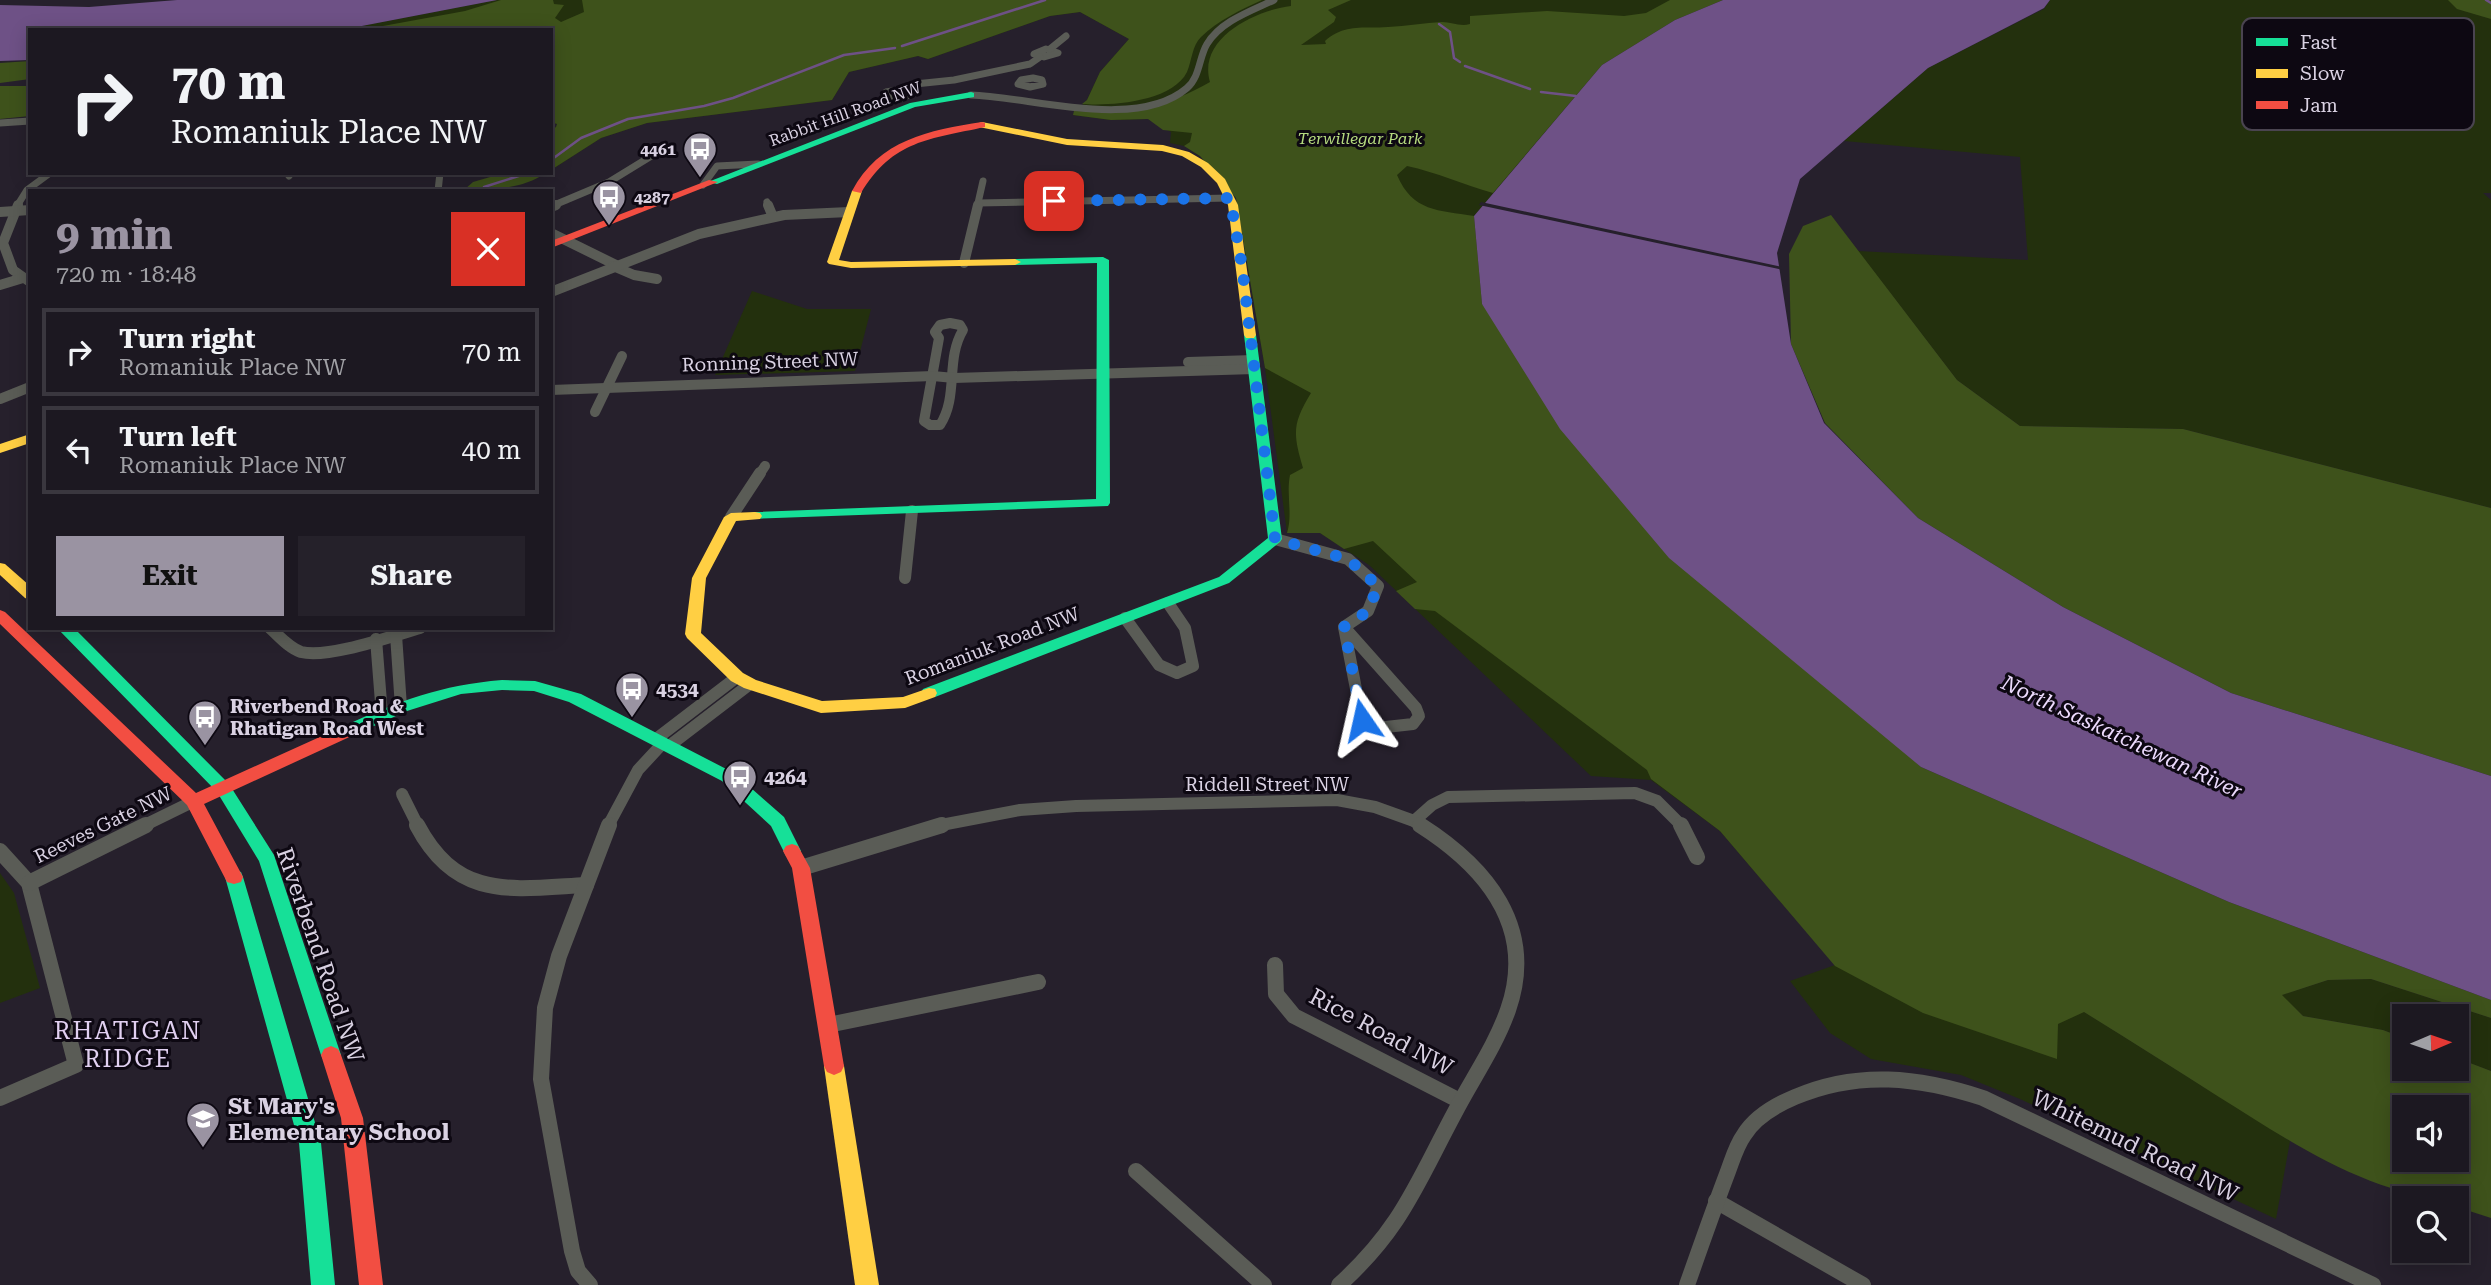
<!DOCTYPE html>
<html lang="en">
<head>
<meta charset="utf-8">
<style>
	:root { --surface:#1c1821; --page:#25212a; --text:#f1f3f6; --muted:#a0a0a5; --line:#3a373f; --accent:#9a93a2 }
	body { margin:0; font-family:"Roboto Serif",serif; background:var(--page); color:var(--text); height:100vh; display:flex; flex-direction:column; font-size:26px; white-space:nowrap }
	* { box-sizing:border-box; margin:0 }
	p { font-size:23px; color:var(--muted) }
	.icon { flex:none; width:38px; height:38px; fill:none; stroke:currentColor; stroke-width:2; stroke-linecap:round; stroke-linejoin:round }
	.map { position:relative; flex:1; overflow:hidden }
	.drawer { position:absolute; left:28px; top:189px; width:525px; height:441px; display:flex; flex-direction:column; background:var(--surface); border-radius:0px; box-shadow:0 4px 18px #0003,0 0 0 2px var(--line) }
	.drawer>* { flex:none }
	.top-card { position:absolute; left:28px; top:28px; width:525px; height:147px; border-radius:0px; box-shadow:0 4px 18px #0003,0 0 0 2px var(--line); background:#1c1821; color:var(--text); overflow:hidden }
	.needle { width:46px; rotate:88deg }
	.fabs { position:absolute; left:2392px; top:1004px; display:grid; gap:14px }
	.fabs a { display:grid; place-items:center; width:77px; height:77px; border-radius:0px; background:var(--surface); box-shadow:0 4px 18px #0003,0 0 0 2px var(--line); font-size:35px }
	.pin { position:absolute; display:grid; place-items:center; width:60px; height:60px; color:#fff; margin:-30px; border-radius:14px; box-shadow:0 4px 10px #0006 }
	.me { position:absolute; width:77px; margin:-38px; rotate:349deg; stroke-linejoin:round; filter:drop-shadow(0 0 5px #0008) }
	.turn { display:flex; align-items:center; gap:24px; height:147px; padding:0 28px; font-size:32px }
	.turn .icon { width:91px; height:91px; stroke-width:2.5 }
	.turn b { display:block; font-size:49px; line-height:60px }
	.round { display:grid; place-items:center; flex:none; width:74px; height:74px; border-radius:0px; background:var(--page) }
	.overview { display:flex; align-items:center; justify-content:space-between; height:119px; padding:0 28px }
	h1 { font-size:42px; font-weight:700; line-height:52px; color:var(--accent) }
	.cta { display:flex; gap:14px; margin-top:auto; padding:14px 28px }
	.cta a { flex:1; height:80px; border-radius:0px; background:var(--accent); color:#111; font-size:28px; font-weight:700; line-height:80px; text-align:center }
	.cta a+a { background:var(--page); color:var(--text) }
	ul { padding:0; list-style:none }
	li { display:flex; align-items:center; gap:21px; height:88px; margin:0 14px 10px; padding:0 14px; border:4px solid var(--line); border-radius:0px }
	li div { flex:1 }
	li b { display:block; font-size:26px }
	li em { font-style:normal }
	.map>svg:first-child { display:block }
	.green { fill:#23300d }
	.forest { fill:#3e521b; fill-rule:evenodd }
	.water { fill:#6e5186 }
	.pier { fill:#26202c }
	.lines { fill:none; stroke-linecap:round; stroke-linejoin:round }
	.stream { stroke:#6e5186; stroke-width:2.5 }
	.street-far3 { stroke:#5a5c56; stroke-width:7 }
	.street-far2 { stroke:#5a5c56; stroke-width:10 }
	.street-far1 { stroke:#5a5c56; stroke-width:12 }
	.street { stroke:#5a5c56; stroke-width:16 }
	.fast { fill:#16e098; fill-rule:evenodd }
	.slow { fill:#ffcf43; fill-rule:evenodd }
	.jam { fill:#f24e42; fill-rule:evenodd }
	.route { stroke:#1a73e8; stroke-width:12; stroke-dasharray:0 21.6 }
	.labels { text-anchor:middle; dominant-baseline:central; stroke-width:6; stroke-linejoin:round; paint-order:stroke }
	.far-street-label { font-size:16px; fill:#d9d1e2; stroke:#0d0812 }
	.far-park-label { font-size:16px; font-style:italic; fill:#b5da7f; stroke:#0d0812 }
	.far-poi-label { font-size:16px; font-weight:bold; fill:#d9d1e2; stroke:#0d0812; text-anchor:end }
	.street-label { font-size:19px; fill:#d9d1e2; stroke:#0d0812 }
	.poi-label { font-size:19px; font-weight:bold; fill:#d9d1e2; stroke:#0d0812; text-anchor:start }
	.water-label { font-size:21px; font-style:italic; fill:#eddbfe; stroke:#0d0812 }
	.near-street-label { font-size:23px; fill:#d9d1e2; stroke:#0d0812 }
	.near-poi-label { font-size:23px; font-weight:bold; fill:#d9d1e2; stroke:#0d0812; text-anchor:start }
	.near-neighbourhood-label { font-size:24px; letter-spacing:2px; fill:#e1d0f1; stroke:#0d0812 }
	.key { fill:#0d0812; stroke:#4a4450; stroke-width:2 }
	.key-label { font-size:19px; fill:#d9d1e2 }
</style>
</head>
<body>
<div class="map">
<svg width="2491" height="1285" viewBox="0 0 2491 1285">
	<rect width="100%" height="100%" fill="#26202c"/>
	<g class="green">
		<path d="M 497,0 L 1723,0 L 1675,20 L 1602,65 L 1474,216 L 2057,1059 L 2057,1023 L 2083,1011 L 2290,1141 L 2276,1219 L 2020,1099 L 1961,1075 L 1871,1059 L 1830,1033 L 1790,981 L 1835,965 L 1720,831 L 1651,780 L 1591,776 L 1369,565 L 1320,533 L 1287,533 L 1265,368 L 1236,198 L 1200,156 L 1184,146 L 1170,143 L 1171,132 L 1148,119 L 1111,120 L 1073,115 L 1087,100 L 1100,72 L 1129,39 L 1080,12 L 1050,16 L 928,59 L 918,56 L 849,72 L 832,100 L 647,123 L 601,138 L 551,170 L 551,130 L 556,127 L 557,124 L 551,122 L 551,30 L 341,30 Z"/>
		<path d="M 2050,0 L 2491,0 L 2491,193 L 2483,193 L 2491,200 L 2491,508 L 2183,429 L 2020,426 L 1957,380 L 1858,251 L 2028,260 L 2020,157 L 1844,141 L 1928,68 L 2044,9 Z"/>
		<path d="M 752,291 L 807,309 L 871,309 L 855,371 L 715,375 Z"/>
		<path d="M 0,873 L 14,893 L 40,988 L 0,1003 Z"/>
		<path d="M 2371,979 L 2491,1018 L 2491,1071 L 2457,1058 L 2457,1017 L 2404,1017 L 2404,1038 L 2383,1030 L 2303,1016 L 2281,995 L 2328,980 Z"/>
	</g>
	<g class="forest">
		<path d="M 501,0 L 553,0 L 554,4 L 564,5 L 555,18 L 561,22 L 584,12 L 582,0 L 1262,0 C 1241,10 1218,20 1201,37 C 1192,46 1192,60 1187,72 C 1172,102 1111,106 1082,104 L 1087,100 L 1100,72 L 1129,39 L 1080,12 L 1050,16 L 928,59 L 918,56 L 849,72 L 832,100 L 647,123 L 601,138 L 551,170 L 551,130 L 556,127 L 557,124 L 551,122 L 551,30 L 361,30 L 465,11 Z"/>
		<path d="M 1291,0 L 1351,0 L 1328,10 L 1336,17 L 1334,22 L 1301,45 L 1326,44 L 1325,41 C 1345,23 1364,29 1388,27 C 1406,26 1425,23 1442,22 C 1452,22 1460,27 1470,24 L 1470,16 L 1547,11 L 1624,16 L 1646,13 L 1670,0 L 1723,0 L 1675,20 L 1602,65 L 1493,193 C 1464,185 1436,172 1407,166 L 1397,175 C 1413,212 1438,210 1474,216 L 1482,304 L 1921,767 L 2229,902 L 2491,1000 L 2491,1018 L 2371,979 L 2328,980 L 2282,995 L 2303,1016 L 2383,1030 L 2404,1038 L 2404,1069 L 2457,1069 L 2457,1058 L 2491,1071 L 2491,1218 L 2457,1207 L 2457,1199 C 2374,1199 2288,1140 2219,1097 C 2174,1068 2129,1040 2084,1012 L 2058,1024 L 2057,1059 L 1923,1013 L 1835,966 L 1720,831 L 1651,779 L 1647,770 L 1435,611 L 1415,609 L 1396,591 L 1417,582 L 1373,541 L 1344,549 L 1320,533 L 1287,533 C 1293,514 1286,495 1290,475 L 1303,468 C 1293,434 1292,424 1311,393 L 1265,368 L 1236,198 L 1200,156 L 1184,146 L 1190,142 L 1192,133 L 1163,130 L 1148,119 L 1111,120 L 1073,115 L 1074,111 C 1129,113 1161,110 1210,82 C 1197,38 1256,10 1291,6 ZM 2404,1108 L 2457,1108 L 2457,1160 L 2404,1160 Z"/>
		<path d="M 2448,0 L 2491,0 L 2491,19 L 2457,9 Z"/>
		<path d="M 30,61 L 30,79 L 0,83 L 0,63 Z"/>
		<path d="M 0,86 L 30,86 L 30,116 L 0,119 Z"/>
		<path d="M 504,173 L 546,173 C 521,190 492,189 464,190 L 473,182 Z"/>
		<path d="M 1831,215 L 1957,380 L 2020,426 L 2183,429 L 2491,508 L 2491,776 L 2231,693 L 2063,607 L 1918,518 L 1825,423 L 1791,344 L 1789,254 L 1803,226 Z"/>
	</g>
	<g class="water">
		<path d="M 177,0 L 497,0 L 341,30 L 30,30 L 30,60 L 0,61 L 0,5 L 89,7 Z"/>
		<path d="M 1723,0 L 2050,0 L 2044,8 L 1928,68 L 1800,179 L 1777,253 L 1791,344 L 1824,423 L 1918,518 L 2063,607 L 2231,693 L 2491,776 L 2491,1000 L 2229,902 L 1921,767 L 1669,558 L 1560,429 L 1482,304 L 1474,216 L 1602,65 L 1675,20 Z"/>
	</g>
	<path class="pier" d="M 1481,202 L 1782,267 L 1783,270 L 1479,205 Z"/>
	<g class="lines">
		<g class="stream">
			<path d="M 2486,0 L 2491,3"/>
			<path d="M 1439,24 L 1450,32 L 1454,58 L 1460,62"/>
			<path d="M 902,46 L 1045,0"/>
			<path d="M 1465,66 L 1530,89"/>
			<path d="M 1541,92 L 1576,96"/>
			<path d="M 551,160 L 581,138 L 628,119 L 704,106 L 733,98 L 844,55 L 895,48"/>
			<path d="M 484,187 L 528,173"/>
		</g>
		<g class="street-far3">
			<path d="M 1046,49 L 1058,53 L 1044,57 L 1034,54 Z"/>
			<path d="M 1050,49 L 1066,36"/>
			<path d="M 1033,78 L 1042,80 L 1043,84 L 1030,87 L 1018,84 L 1021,80 Z"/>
			<path d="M 898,90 L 908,92 L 909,95 L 897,100 L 884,97 L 886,92 Z"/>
			<path d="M 901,90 L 915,84 L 954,80 L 1030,64 L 1040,57"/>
			<path d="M 971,95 C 1032,97 1137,131 1187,88 C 1200,77 1199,57 1207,44 C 1221,21 1251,11 1274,0"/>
			<path d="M 0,123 L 30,121"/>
			<path d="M 287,173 L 289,176"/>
			<path d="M 703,185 L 717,166 L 758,164"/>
			<path d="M 438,191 L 440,173"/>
			<path d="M 767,202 L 769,206"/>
			<path d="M 978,203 L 983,181"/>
			<path d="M 17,206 L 27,190 L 50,173"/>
			<path d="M 552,206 L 609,182 L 653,155"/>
			<path d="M 977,206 L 978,203 L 1230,198"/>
		</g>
		<g class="street-far2">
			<path d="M 18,205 L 3,243 L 13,270 L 30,282"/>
			<path d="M 768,205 L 773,217"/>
			<path d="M 551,207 L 556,205"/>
			<path d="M 0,212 L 30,210"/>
			<path d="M 551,233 L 616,265"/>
			<path d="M 964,263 L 978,205"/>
			<path d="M 613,266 L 634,275 L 657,279"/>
			<path d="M 0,285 L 23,278"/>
			<path d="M 551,292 L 699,234 L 784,215 L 849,212"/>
			<path d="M 950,323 L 960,325 L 963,330 C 945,360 959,396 940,425 L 930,425 L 924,421 L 939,338 L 935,332 L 940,325 Z"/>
			<path d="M 1188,362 L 1254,360"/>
			<path d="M 551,390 L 933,376 L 954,378 L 1255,369"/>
			<path d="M 0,399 L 30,387"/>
			<path d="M 595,412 L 622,356"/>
			<path d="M 759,475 L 765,466"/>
		</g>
		<g class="street-far1">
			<path d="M 731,517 L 760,473"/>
			<path d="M 1275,539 L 1348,559 L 1378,586 L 1368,611 L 1344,627"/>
			<path d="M 905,578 L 912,511"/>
			<path d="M 1125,618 L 1159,665 L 1177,673 L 1193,666 L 1185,628 L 1168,603"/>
			<path d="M 1344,627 L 1416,708 L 1419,716 L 1413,724 L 1377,728 L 1362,720 Z"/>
			<path d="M 270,628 C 279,636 289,648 301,652 C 328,659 392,636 420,628"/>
			<path d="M 396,635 L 401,707"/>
			<path d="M 376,639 L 382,715"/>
			<path d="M 656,739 L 737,677"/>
			<path d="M 669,746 L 750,684"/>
			<path d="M 402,794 L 418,826"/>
			<path d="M 1414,821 L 1423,826"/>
			<path d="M 143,826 L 194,801"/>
			<path d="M 608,826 L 638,770 L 663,743"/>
			<path d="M 936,826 L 1020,810 L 1076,806 L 1337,800 L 1375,807 L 1414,821 L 1432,805 L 1448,797 L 1635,793 L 1657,801 L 1682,826"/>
		</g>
		<g class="street">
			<path d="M 417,825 C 457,901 512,889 586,885"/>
			<path d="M 1681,825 L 1697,857"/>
			<path d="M 0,851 L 29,883 L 76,1065 L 0,1098"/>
			<path d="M 801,868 L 942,825"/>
			<path d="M 29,883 L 146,825"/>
			<path d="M 1275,965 L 1276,994 L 1294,1016 L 1460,1101"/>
			<path d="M 828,1025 L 1038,982"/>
			<path d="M 1136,1171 L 1264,1285"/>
			<path d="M 1716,1201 L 1863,1285"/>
			<path d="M 590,1285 L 578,1271 L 572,1251 L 541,1079 L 545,1008 L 559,956 L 609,825"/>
			<path d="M 1339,1285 C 1401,1229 1416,1185 1454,1114 C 1472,1079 1495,1047 1508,1010 C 1537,927 1486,867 1420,825"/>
			<path d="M 1687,1285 C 1700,1248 1713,1211 1727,1174 C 1732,1161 1736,1146 1744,1135 C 1755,1117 1776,1105 1795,1097 C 1858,1070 1919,1077 1983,1098 L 2373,1285"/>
		</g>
		<g class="fast">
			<path d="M 971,92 L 974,93 L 974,97 L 915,107 L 717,184 L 708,182 L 910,103 Z"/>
			<path d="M 1103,257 L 1109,260 L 1110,503 L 1108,506 L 750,519 L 748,516 L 750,513 L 755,512 L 1096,499 L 1097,263 L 1015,265 L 1009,262 L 1015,259 Z"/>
			<path d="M 1250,331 L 1256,335 L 1282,539 L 1280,542 L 1229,583 L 935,697 L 923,697 L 921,693 L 923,689 L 1219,577 L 1268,538 L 1244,335 Z"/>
			<path d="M 57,628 L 74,628 L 229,784 L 274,855 L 341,1055 L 338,1061 L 331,1064 L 324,1061 L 321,1055 L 259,861 L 217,792 Z"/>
			<path d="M 502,680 L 535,681 L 581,694 L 734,773 L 784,817 L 801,851 L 798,856 L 792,858 L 786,856 L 771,826 L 722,781 L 569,702 L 534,691 L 502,690 L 461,694 L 407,711 L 356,734 L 344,734 L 342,730 L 344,726 C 399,701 441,685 502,680 Z"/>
			<path d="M 234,870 L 241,872 L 243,877 L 321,1143 L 335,1285 L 311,1285 L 299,1143 L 225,877 L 227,872 Z"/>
		</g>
		<g class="slow">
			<path d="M 982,122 L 1067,139 L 1163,145 L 1189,152 L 1208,163 L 1225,179 L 1238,205 L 1256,335 L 1254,338 L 1246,338 L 1244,335 L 1228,205 L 1217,183 L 1201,167 L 1182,156 L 1162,151 L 1067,145 L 979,127 L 979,123 Z"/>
			<path d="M 857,188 L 862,191 L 839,260 L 851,262 L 1015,259 L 1021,262 L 1015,265 L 851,268 L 829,264 L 827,262 L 852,191 Z"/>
			<path d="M 30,434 L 30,443 L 0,453 L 0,444 Z"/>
			<path d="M 755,512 L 760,513 L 762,516 L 760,519 L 736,521 L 706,578 L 701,633 L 743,673 L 756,680 L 822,701 L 903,697 L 929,688 L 935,689 L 937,693 L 935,697 L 905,708 L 821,713 L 744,688 L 731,681 L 687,638 L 685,634 L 692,578 L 724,517 L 731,513 Z"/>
			<path d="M 0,563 L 5,564 L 30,586 L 30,600 L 25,598 L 0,575 Z"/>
			<path d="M 834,1057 L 841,1060 L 844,1066 L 879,1285 L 855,1285 L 824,1066 L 827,1060 Z"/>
		</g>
		<g class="jam">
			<path d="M 982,122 L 985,123 L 985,127 C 930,139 893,140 861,193 L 852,191 C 879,140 929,130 982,122 Z"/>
			<path d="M 709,180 L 718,182 L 551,248 L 551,241 Z"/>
			<path d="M 0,610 L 5,612 L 196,793 L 344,726 L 356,726 L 358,730 L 356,734 L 204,804 L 243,877 L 241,882 L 234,884 L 227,882 L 187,805 L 0,624 Z"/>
			<path d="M 792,844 L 798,846 L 810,868 L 844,1066 L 841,1072 L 834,1075 L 827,1072 L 824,1066 L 792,868 L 783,851 L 786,846 Z"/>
			<path d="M 331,1046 L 338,1049 L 341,1055 L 363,1118 L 383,1285 L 359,1285 L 341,1118 L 321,1055 L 324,1049 Z"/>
		</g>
	</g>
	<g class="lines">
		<path class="route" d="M 1054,201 L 1230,198 L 1242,266 L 1275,539 L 1348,559 L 1378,586 L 1368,611 L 1344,627 L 1362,720"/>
	</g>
	<defs>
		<g id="bus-pin" transform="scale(1.75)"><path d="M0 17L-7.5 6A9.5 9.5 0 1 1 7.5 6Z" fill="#9a93a2" stroke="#0d0812"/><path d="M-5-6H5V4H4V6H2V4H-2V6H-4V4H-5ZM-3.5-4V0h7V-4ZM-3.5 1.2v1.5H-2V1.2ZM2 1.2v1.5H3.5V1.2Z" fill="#fff"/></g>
		<g id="school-pin" transform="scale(1.75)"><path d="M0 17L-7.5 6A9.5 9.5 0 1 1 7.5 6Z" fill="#9a93a2" stroke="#0d0812"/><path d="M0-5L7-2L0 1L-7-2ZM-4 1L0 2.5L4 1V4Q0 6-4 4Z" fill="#fff"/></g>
	</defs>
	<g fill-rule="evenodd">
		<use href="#bus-pin" x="700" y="149"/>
		<use href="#bus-pin" x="609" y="197"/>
		<use href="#bus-pin" x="632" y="689"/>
		<use href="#bus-pin" x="205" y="717"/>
		<use href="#bus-pin" x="740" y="777"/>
		<use href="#school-pin" x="203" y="1119"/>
	</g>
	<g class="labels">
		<g class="far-street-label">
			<text transform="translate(845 114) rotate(-20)">Rabbit Hill Road NW</text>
		</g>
		<g class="far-park-label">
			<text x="1360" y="138">Terwillegar Park</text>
		</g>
		<g class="far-poi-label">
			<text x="676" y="149">4461</text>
			<text x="634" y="197" text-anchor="start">4287</text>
		</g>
		<g class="street-label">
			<text transform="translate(770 362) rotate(-2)">Ronning Street NW</text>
			<text transform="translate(992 646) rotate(-21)">Romaniuk Road NW</text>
			<text x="1267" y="784">Riddell Street NW</text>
			<text transform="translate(103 825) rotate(-26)">Reeves Gate NW</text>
		</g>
		<g class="poi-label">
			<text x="656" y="689">4534</text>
			<text x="230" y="706">Riverbend Road &amp;<tspan x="230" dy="22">Rhatigan Road West</tspan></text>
			<text x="764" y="777">4264</text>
		</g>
		<g class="water-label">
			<text transform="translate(2122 737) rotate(25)">North Saskatchewan River</text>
		</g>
		<g class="near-street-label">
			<text transform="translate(320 955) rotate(71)">Riverbend Road NW</text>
			<text transform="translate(1381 1032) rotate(28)">Rice Road NW</text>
			<text transform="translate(2135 1146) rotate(26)">Whitemud Road NW</text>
		</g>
		<g class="near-poi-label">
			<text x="228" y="1106">St Mary's<tspan x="228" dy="26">Elementary School</tspan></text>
		</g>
		<g class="near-neighbourhood-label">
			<text x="128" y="1031">RHATIGAN<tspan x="128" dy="28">RIDGE</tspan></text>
		</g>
	</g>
	<rect x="2242" y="18" width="232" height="112" rx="10" class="key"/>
	<rect x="2256" y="38" width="32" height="8" fill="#16e098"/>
	<rect x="2256" y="69" width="32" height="9" fill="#ffcf43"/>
	<rect x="2256" y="101" width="32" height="8" fill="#f24e42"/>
	<g class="key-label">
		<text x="2300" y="49">Fast</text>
		<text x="2300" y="80">Slow</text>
		<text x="2300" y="112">Jam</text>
	</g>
</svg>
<div class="fabs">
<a><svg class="needle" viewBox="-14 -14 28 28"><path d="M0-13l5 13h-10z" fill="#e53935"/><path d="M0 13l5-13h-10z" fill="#a0a0a5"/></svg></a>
<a><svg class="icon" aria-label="sound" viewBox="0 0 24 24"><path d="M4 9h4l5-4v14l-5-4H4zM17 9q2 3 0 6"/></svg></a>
<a><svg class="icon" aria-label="search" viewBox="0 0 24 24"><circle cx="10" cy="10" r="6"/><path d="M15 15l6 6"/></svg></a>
</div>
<div class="pin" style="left:1054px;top:201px;background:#d93025"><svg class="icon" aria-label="arrive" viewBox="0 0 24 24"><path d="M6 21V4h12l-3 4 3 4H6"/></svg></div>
<svg class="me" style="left:1362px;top:720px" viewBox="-20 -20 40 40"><path d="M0-17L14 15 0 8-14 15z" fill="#1a73e8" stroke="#fff" stroke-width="4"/></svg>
<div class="top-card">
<div class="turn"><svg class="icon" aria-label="right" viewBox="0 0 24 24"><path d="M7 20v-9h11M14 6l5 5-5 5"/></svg><div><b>70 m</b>Romaniuk Place NW</div></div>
</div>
<section class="drawer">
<div class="overview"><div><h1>9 min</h1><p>720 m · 18:48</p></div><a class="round" style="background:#d93025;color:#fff"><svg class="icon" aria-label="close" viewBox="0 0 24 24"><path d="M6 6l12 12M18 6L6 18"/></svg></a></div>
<ul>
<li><svg class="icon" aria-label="right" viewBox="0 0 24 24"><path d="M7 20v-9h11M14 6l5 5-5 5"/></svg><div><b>Turn right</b><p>Romaniuk Place NW</p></div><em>70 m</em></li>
<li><svg class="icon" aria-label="left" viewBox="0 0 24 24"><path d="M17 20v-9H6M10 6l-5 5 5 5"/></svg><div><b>Turn left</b><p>Romaniuk Place NW</p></div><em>40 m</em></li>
</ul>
<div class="cta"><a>Exit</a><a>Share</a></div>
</section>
</div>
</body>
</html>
